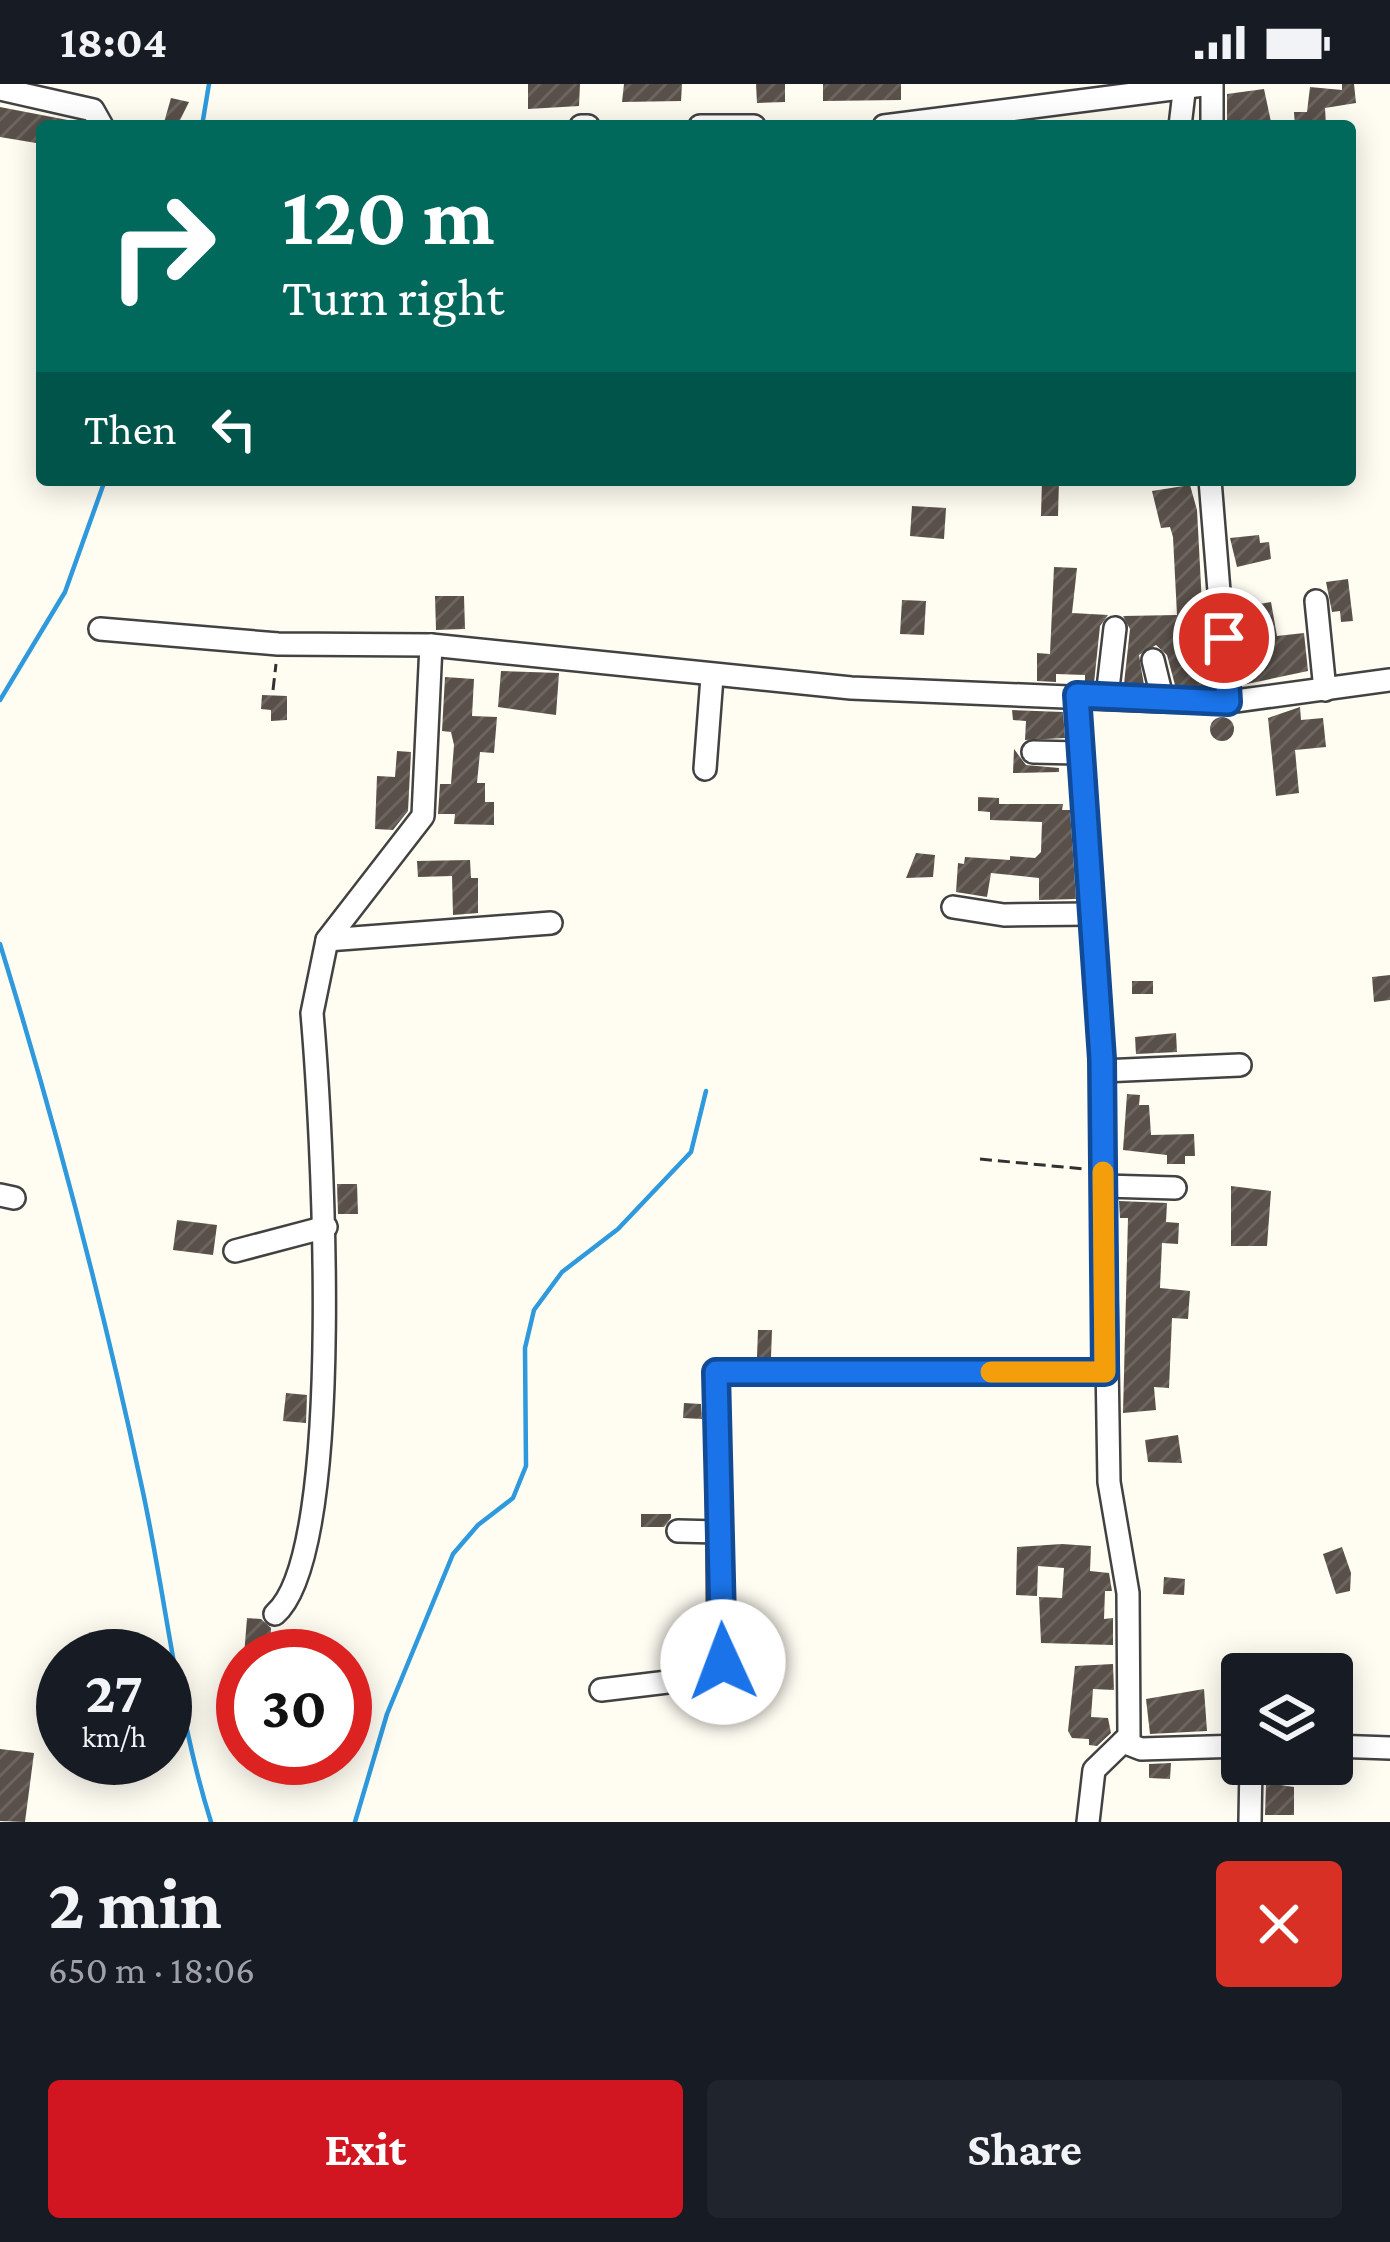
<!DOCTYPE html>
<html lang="en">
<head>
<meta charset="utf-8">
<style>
	:root { --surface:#171b24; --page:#20242c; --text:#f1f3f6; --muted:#9ea1a6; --accent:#d11621 }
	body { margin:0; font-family:"Crimson Pro",serif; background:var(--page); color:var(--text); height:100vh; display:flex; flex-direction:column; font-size:45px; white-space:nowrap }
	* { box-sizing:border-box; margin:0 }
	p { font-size:39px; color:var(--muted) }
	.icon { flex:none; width:66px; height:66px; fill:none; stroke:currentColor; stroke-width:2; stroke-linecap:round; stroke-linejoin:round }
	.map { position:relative; height:1738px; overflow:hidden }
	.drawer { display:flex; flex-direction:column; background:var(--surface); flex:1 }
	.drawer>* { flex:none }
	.top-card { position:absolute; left:36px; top:36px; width:1320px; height:366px; border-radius:12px; box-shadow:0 6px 30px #0003; background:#00695c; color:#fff; overflow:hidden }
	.controls { position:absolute; left:1221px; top:1569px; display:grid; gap:24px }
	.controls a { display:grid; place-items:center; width:132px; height:132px; border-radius:12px; background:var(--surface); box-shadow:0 6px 30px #0003; font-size:60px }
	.speed { position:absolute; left:36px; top:1545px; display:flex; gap:24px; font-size:60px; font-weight:700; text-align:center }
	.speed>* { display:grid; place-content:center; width:156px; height:156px; border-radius:50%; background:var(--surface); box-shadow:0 6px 30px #0003; line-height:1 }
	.speed small { font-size:30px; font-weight:400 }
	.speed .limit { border:18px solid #d22; background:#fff; color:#111 }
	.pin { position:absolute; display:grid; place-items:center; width:102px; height:102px; color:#fff; margin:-51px; border:6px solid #fff; border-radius:50%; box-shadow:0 3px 12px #0007 }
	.me { position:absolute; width:132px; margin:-66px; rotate:358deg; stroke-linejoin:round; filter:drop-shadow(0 0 9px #0008) }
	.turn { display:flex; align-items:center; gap:42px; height:252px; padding:0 48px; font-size:54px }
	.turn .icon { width:156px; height:156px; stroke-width:2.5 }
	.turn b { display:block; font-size:84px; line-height:102px }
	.then { display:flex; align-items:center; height:114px; padding:0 48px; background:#0003; gap:24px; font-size:45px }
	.round { display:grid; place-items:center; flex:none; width:126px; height:126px; border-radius:12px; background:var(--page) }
	.overview { display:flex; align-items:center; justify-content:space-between; height:204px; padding:0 48px }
	h1 { font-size:72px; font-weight:700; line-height:90px }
	.action { display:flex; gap:24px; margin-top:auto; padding:24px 48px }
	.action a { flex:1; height:138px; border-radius:12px; background:var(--accent); color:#fff; font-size:48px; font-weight:700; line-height:138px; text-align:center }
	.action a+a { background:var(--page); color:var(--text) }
	.status { display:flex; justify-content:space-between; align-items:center; height:84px; padding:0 60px; background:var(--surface); direction:ltr }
	.status svg { height:33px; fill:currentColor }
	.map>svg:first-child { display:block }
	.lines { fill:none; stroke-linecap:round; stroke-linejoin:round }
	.stream { stroke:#2e99dd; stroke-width:4.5 }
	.building { fill:url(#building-hatch) }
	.minor-casing { stroke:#424242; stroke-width:26 }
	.path { stroke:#313131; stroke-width:3; stroke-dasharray:12 6; stroke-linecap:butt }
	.minor { stroke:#fff; stroke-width:21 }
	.route-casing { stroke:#114b97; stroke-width:30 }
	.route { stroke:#1a73e8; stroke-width:21 }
	.slow { stroke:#f59e0b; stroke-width:21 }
</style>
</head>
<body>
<div class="status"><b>18:04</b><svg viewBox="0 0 49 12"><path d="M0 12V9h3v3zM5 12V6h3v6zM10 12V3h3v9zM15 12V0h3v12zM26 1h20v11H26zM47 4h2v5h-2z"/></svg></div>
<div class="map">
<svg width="1390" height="1738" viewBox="0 0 1390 1738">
	<defs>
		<pattern id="building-hatch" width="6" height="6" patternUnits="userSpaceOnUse" patternTransform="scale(3)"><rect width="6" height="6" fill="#59504a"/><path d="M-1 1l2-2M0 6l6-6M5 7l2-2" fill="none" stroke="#6c6560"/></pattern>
	</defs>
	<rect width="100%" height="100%" fill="#fffcf2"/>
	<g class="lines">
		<g class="stream">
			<path d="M 202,42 L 209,0"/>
			<path d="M 0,616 L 65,508 L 105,396"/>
			<path d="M 0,860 C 55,1038 102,1217 141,1399 C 166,1512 176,1627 211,1738"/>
			<path d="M 355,1738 L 387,1630 L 453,1470 L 478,1441 L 513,1414 L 526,1382 L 525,1264 L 534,1226 L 562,1188 L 618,1145 L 691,1068 L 706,1007"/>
		</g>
	</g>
	<g class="building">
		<path d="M 528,0 L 580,0 L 579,22 L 528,25 Z"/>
		<path d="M 624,0 L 682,0 L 681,17 L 622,18 Z"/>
		<path d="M 756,0 L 785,0 L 785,18 L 757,19 Z"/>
		<path d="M 823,0 L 901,0 L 901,16 L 823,17 Z"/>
		<path d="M 1342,0 L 1354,0 L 1356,19 L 1325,24 L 1326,42 L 1295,42 L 1294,28 L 1307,28 L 1310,3 L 1342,6 Z"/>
		<path d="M 1264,5 L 1271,38 L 1249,42 L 1248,36 L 1227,37 L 1227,10 Z"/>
		<path d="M 171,14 L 189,18 L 177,42 L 163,42 Z"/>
		<path d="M 0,23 L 83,39 L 84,42 L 42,42 L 42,60 L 0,53 Z"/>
		<path d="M 1042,396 L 1059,396 L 1058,432 L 1041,432 Z"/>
		<path d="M 1190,401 L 1197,426 L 1206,596 L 1212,603 L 1175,601 L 1167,571 L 1156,561 L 1139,571 L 1144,601 L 1124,600 L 1130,545 L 1123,532 L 1177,531 L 1173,453 L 1170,443 L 1161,444 L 1152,407 Z"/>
		<path d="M 912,422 L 946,424 L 944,455 L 910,452 Z"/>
		<path d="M 1259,451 L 1260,459 L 1269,458 L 1271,475 L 1237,483 L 1230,454 Z"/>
		<path d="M 1054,483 L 1077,484 L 1072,529 L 1108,531 L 1100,542 L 1094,599 L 1085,598 L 1085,591 L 1056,590 L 1056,598 L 1037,597 L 1037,569 L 1050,570 Z"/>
		<path d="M 1348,495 L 1353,537 L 1341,538 L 1340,527 L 1332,528 L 1326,498 Z"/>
		<path d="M 435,512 L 464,512 L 465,545 L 436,546 Z"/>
		<path d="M 902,516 L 926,517 L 924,551 L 900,550 Z"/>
		<path d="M 1271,518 L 1277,552 L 1304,549 L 1308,587 L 1242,601 L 1235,524 Z"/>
		<path d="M 501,587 L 559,589 L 556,631 L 498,623 Z"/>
		<path d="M 445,593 L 474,595 L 472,632 L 497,633 L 494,669 L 480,668 L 477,699 L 485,699 L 485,718 L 494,718 L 494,741 L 454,740 L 455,730 L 438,730 L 440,700 L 451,700 L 454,661 L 451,648 L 442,647 Z"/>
		<path d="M 262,611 L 287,612 L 287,636 L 271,637 L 271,626 L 261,625 Z"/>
		<path d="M 1300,623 L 1301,636 L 1323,634 L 1326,663 L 1295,666 L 1299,709 L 1276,712 L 1268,634 Z"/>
		<path d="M 1012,626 L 1063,628 L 1065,654 L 1025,656 L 1026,637 L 1013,636 Z"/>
		<circle cx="1222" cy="645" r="12"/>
		<path d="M 1014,665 L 1026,681 L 1059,684 L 1059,688 L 1013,689 Z"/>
		<path d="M 397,667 L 411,668 L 408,727 L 393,746 L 375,745 L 377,692 L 395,693 Z"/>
		<path d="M 978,713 L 999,714 L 999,720 L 1063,720 L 1062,726 L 1070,726 L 1076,815 L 1039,816 L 1039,794 L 991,789 L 987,813 L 956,808 L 958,779 L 964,780 L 965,773 L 1010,776 L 1010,772 L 1035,774 L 1041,768 L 1042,738 L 990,736 L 990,728 L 978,727 Z"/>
		<path d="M 916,769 L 935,771 L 933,793 L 906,794 Z"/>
		<path d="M 470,776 L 471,794 L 478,794 L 478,829 L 453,831 L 452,792 L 418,793 L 417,777 Z"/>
		<path d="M 1390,891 L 1390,916 L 1374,918 L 1372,893 Z"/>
		<rect x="1132" y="897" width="21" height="13"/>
		<path d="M 1176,949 L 1177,968 L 1136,970 L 1135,953 Z"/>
		<path d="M 1127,1010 L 1140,1011 L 1139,1021 L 1149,1021 L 1151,1051 L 1194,1050 L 1195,1072 L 1185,1072 L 1185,1080 L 1167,1080 L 1167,1071 L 1123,1066 Z"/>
		<path d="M 337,1100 L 357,1100 L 358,1130 L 338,1130 Z"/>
		<path d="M 1231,1102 L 1271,1107 L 1267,1162 L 1231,1162 Z"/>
		<path d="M 1119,1117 L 1167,1119 L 1166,1138 L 1179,1139 L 1178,1160 L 1162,1159 L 1160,1204 L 1190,1207 L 1188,1235 L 1172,1234 L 1169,1304 L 1154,1303 L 1156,1326 L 1123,1329 L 1128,1134 L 1120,1134 Z"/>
		<path d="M 177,1136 L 217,1141 L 213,1171 L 173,1166 Z"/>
		<path d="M 758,1246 L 772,1246 L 771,1273 L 757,1273 Z"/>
		<path d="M 286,1309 L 307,1311 L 306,1339 L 283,1337 Z"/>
		<path d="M 684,1319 L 701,1320 L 702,1335 L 683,1334 Z"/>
		<path d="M 1178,1351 L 1182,1379 L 1148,1378 L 1145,1356 Z"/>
		<path d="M 641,1430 L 671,1430 L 671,1434 L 664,1443 L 641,1443 Z"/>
		<path d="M 1062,1460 L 1091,1462 L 1090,1487 L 1109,1489 L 1112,1507 L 1105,1507 L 1104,1535 L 1113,1534 L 1113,1561 L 1041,1559 L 1039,1513 L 1062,1514 L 1064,1484 L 1038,1482 L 1037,1512 L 1016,1511 L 1017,1463 Z"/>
		<path d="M 1342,1463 L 1351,1489 L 1350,1507 L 1336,1510 L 1323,1470 Z"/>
		<path d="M 1164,1493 L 1185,1495 L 1184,1511 L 1163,1510 Z"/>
		<path d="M 247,1534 L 261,1535 L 271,1544 L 270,1572 L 244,1572 Z"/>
		<path d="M 1113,1580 L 1114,1606 L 1093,1605 L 1091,1633 L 1108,1634 L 1111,1649 L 1097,1662 L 1089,1661 L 1089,1655 L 1072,1654 L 1068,1647 L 1075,1582 Z"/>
		<path d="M 1204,1605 L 1207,1647 L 1150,1650 L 1146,1615 Z"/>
		<path d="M 0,1665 L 34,1669 L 25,1738 L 0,1737 Z"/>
		<path d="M 1171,1679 L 1170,1695 L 1149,1694 L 1149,1680 Z"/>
		<path d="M 1266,1699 L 1294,1703 L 1294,1731 L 1265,1731 Z"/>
	</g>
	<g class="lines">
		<g class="minor-casing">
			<g id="minor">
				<path d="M 1212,0 L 1212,42"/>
				<path d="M 0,5 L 93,26 L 102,42"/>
				<path d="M 581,42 L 588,42"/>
				<path d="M 700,42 L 754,42"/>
				<path d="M 884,42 L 1211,0"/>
				<path d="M 1180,42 L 1185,0"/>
				<path d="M 1210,396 L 1228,618"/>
				<path d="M 1316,517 L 1325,606"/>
				<path d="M 100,545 L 278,560 L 431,561 L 851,604 L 1163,617 L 1228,618 L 1390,596"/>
				<path d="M 1153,576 L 1163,617"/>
				<path d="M 1077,611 L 1102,975 L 1109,1398 L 1128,1509 L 1129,1652 L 1094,1686 L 1088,1738"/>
				<path d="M 1107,613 L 1115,544"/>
				<path d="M 1033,668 L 1078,669"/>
				<path d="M 705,685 L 712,593"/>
				<path d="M 953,823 L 1004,831 L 1092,830"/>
				<path d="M 327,856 L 551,839"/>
				<path d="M 1102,987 L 1240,981"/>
				<path d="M 1104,1102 L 1175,1104"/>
				<path d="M 0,1111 L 14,1114"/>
				<path d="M 235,1167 L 326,1143"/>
				<path d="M 678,1447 L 718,1448 L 716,1288 L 1105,1288"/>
				<path d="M 275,1530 C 348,1467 321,1032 312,929 L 327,856 L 423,732 L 431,561"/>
				<path d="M 601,1606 L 709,1593 L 719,1586 L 718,1448"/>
				<path d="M 1123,1658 L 1141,1665 L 1242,1662"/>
				<path d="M 1332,1662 L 1390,1664"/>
				<path d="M 1250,1738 L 1251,1680"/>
			</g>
		</g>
		<g class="path">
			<path d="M 273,606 L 276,580"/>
			<path d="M 980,1075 L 1084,1085"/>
		</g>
		<use href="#minor" class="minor"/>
	</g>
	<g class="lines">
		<g class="route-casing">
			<path id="route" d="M 723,1578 L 716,1288 L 1105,1288 L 1102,975 L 1077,611 L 1228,618 L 1224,554"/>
		</g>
		<use href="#route" class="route"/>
		<path class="slow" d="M 991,1288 L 1105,1288 L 1103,1088"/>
	</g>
</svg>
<div class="controls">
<a><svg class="icon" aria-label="layers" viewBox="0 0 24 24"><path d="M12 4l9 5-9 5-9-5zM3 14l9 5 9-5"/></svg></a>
</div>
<div class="speed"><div>27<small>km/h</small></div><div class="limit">30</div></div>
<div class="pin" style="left:1224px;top:554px;background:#d93025"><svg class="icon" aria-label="arrive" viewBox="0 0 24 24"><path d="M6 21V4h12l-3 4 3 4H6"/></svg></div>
<svg class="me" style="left:723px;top:1578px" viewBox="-20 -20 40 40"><circle r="19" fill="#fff"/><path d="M0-13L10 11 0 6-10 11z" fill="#1a73e8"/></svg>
<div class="top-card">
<div class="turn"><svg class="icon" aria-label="right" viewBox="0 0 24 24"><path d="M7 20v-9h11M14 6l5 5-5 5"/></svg><div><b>120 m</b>Turn right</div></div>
<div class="then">Then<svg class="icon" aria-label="left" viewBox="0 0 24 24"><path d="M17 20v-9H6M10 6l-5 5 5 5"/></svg></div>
</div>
</div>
<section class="drawer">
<div class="overview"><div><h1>2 min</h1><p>650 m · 18:06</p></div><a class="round" style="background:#d93025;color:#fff"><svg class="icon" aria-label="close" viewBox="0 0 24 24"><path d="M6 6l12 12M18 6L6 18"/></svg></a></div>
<div class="action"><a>Exit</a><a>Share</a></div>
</section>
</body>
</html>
